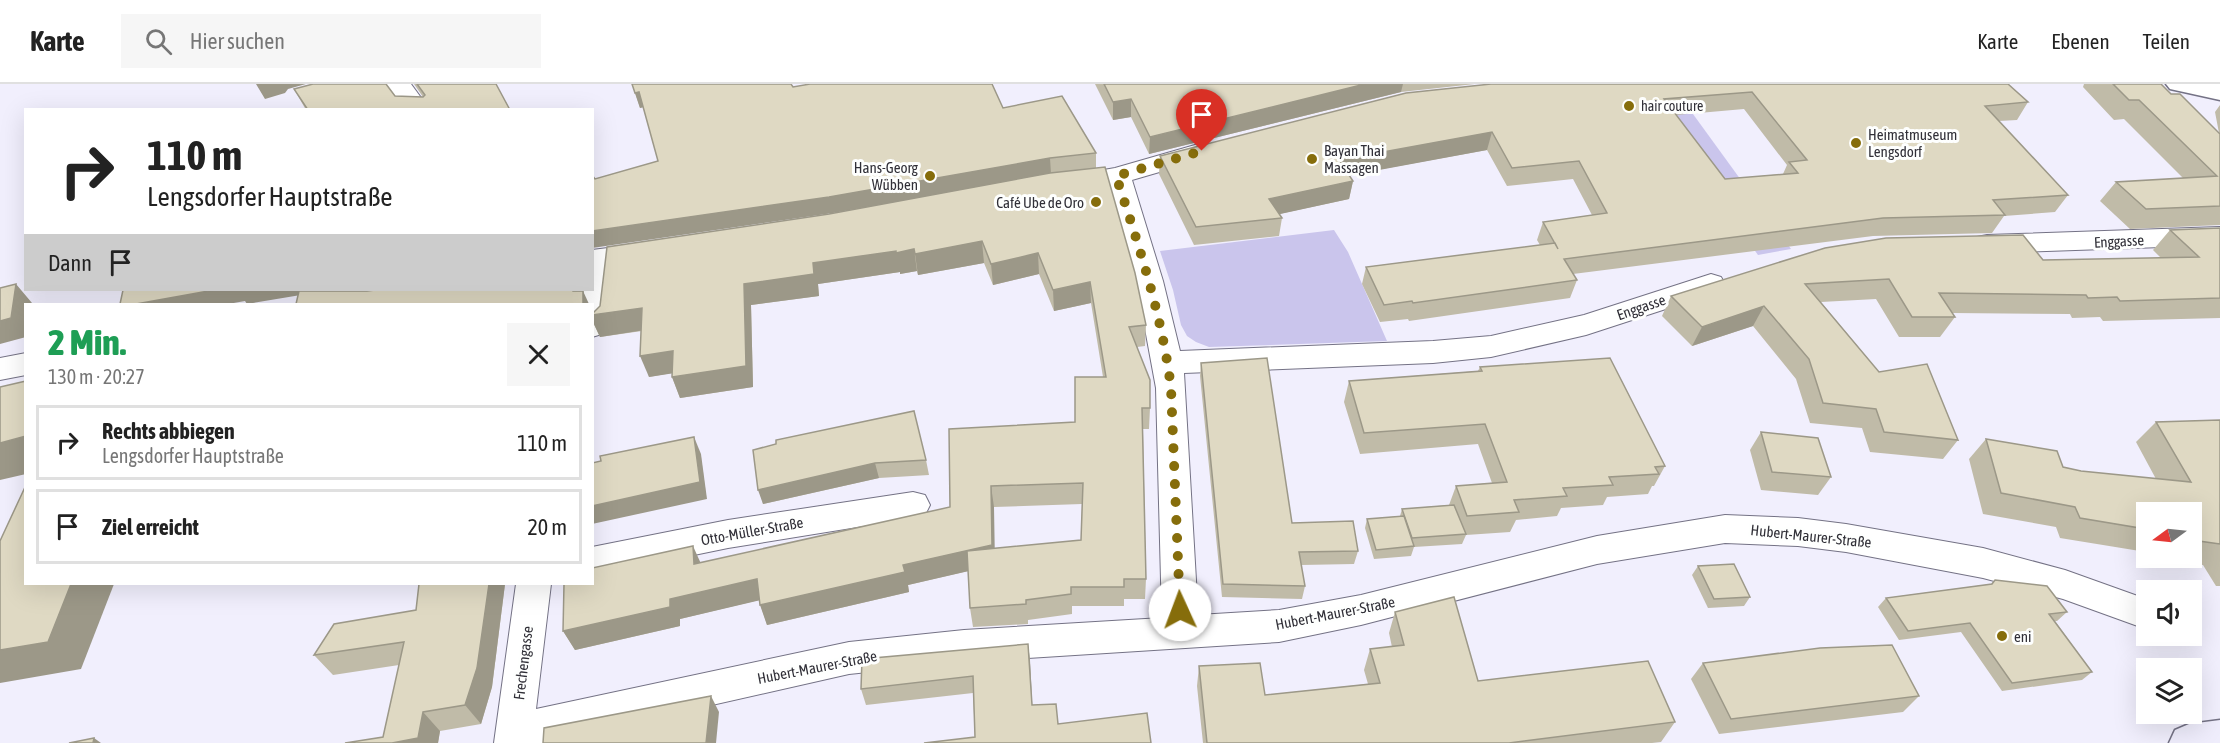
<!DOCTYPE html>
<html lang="de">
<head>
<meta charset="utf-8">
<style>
	:root { --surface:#fff; --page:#f6f6f6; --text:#222; --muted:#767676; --line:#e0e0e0 }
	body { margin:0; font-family:"Asap Condensed",sans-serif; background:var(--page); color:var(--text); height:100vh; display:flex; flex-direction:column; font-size:22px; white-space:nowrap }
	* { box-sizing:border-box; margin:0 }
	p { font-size:20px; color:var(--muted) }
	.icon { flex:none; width:33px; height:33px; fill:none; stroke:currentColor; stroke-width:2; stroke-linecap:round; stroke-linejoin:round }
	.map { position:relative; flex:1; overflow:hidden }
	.details { position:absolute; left:24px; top:219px; width:570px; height:282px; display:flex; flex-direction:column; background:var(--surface); border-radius:0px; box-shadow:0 6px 24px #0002 }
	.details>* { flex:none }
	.top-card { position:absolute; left:24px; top:24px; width:570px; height:183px; border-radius:0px; box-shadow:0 6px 24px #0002; background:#fff; color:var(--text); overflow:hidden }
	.needle { width:39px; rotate:255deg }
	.tools { position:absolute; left:2136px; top:418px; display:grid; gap:12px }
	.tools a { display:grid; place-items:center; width:66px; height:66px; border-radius:0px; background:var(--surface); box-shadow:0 6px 24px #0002; font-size:30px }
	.pin { position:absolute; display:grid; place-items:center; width:51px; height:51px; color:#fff; margin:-62px -26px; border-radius:50% 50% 50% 0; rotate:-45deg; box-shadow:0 0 6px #0007 }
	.pin .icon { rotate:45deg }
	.me { position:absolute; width:66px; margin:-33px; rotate:358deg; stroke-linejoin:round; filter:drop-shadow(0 0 4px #0008) }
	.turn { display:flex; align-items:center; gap:21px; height:126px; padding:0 24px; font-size:27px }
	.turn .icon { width:78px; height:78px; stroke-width:2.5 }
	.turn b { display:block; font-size:42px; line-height:51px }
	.then { display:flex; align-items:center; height:57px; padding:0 24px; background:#0003; gap:12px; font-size:22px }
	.round { display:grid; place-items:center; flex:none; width:63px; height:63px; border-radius:0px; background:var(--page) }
	.headline { display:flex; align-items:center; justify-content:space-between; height:102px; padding:0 24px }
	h1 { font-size:36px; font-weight:800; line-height:45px; color:#1e9e55 }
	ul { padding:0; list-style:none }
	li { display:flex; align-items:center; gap:18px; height:75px; margin:0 12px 9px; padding:0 12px; border:3px solid var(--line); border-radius:0px }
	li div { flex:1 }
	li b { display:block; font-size:22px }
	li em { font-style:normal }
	header { display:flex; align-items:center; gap:36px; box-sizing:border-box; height:84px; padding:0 30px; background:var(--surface); border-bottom:2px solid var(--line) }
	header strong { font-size:28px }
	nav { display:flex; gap:33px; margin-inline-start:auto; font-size:21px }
	.search { width:420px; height:54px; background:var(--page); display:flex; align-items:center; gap:15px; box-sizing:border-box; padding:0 21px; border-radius:0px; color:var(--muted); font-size:22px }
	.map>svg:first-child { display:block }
	.green { fill:#cac5ec }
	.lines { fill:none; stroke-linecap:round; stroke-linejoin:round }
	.minor-casing { stroke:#747285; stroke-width:2 }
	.tertiary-casing { stroke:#747285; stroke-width:3 }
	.secondary-casing { stroke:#747285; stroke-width:3 }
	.minor { fill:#fff; fill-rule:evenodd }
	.tertiary { fill:#fff; fill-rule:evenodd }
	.secondary { fill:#efedfc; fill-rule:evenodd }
	.wall { fill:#c0bba8; fill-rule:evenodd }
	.shaded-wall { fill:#9c9888 }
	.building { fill:#dfd9c3; stroke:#9c9888; stroke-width:1.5; fill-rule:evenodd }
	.route { stroke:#866d0b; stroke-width:10; stroke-dasharray:0 18 }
	.poi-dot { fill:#866d0b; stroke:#fefffe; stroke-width:2 }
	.labels { text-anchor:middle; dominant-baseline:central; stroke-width:6; stroke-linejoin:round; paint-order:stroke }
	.far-poi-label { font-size:14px; fill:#302f37; stroke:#fefffe; text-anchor:start }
	.poi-label { font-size:15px; fill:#302f37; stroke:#fefffe; text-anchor:start }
	.street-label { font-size:15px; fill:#302f37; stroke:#fefffe }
</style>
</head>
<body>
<header>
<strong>Karte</strong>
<div class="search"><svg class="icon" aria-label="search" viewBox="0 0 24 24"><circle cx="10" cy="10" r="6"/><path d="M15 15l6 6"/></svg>Hier suchen</div>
<nav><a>Karte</a><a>Ebenen</a><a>Teilen</a></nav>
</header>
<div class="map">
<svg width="2220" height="659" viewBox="0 0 2220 659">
	<rect width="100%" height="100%" fill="#f1effd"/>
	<g class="green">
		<path d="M 1677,8 L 1791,165 L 1758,171 L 1643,12 Z"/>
		<path d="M 1334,146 L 1348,168 L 1387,257 L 1209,263 L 1196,258 L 1187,252 L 1181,241 L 1173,206 L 1160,167 Z"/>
	</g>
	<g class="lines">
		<g class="minor-casing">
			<g id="minor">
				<path d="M 386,0 L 411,0 L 430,26 L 405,26 Z"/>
				<path d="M 1202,59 L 1211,61 L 1215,67 L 1211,73 L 1132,96 L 1163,197 L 1180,267 L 1433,257 L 1491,252 L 1584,231 L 1711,190 L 1721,193 L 1725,200 L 1721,207 L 1586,251 L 1491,273 L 1433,279 L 1184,289 L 1198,531 L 1279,526 L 1361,511 L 1597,452 L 1725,431 L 1798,434 L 1846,440 L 1983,464 L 2065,486 L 2146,515 L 2146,545 L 2063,515 L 1983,494 L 1846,468 L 1798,462 L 1725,459 L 1597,480 L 1361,541 L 1279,558 L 964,578 L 849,590 L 544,659 L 494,659 L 516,500 L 551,500 L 536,625 L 849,558 L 964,546 L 1162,534 L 1156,304 L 1141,223 L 1107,102 L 1067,108 L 1058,106 L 1054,100 L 1058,94 L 1115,84 Z"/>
				<path d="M 2220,143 L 2220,161 L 1987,169 L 1977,167 L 1973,160 L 1977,153 L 1987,151 Z"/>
				<path d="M 648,159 L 658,161 L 662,168 L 658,175 L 614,182 L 607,243 L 602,250 L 592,253 L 592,220 L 580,220 L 583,206 L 592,206 L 592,166 Z"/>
				<path d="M 26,269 L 26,291 L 0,296 L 0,274 Z"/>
				<path d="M 913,408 L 925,411 L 930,421 L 925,431 L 913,434 L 728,464 L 592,492 L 592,463 L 728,436 Z"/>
			</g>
		</g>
		<g class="tertiary-casing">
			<path id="tertiary" d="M 2166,0 L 2220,0 L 2220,16 L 2170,5 Z"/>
		</g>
		<g class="secondary-casing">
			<path id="secondary" d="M 2220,636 L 2220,659 L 2169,659 L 2175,646 L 2189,640 Z"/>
		</g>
		<use href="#minor" class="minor"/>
		<use href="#tertiary" class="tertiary"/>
		<use href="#secondary" class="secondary"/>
	</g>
	<g class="wall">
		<path d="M 414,0 L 496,0 L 510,26 L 306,26 L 294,5 L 395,12 L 423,13 Z"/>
		<path d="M 632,0 L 793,3 L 1003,24 L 1096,69 L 1096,84 L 1146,241 L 1145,262 L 1137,263 L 1150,324 L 1149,345 L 1143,345 L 1146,495 L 1145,515 L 1124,515 L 1124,522 L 1072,522 L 1072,530 L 1028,536 L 1028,540 L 973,543 L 970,524 L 968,487 L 908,501 L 909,508 L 767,541 L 759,516 L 680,535 L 680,542 L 575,566 L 563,547 L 701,479 L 950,423 L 1075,338 L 1103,293 L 1091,219 L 1054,227 L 1039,190 L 993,201 L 984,179 L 918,191 L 917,187 L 900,190 L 900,188 L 818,200 L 819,212 L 751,221 L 753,303 L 680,314 L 672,293 L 672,289 L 649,293 L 642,247 L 600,253 L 592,236 L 592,230 L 829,130 L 896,117 L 595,95 L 658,77 L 643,23 L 640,24 ZM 1082,420 L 1081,456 L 994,465 L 994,423 Z"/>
		<path d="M 1095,0 L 1475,0 L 1401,8 L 1149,70 L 1131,33 L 1113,36 Z"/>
		<path d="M 1491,0 L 2008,0 L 2028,18 L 2017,36 L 1999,37 L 2068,111 L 2055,128 L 2004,132 L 1992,149 L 1873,152 L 1573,190 L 1577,196 L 1570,214 L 1409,237 L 1408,235 L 1380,238 L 1362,200 L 1366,183 L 1540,161 L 1537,156 L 1543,138 L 1592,131 L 1573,95 L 1507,102 L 1487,66 L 1349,91 L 1353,97 L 1349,115 L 1279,130 L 1282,134 L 1279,152 L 1194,161 L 1159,90 L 1160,72 ZM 1744,25 L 1787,81 L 1783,90 L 1725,95 L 1676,31 Z"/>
		<path d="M 2084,0 L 2161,0 L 2171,10 L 2219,49 L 2215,28 L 2220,21 L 2220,141 L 2130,145 L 2100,117 L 2116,98 L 2183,94 L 2124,35 L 2114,36 L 2083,3 Z"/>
		<path d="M 2220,144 L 2220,234 L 2103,237 L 2100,233 L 2072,234 L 2070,230 L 1952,229 L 1955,233 L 1940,253 L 1899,253 L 1876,215 L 1821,218 L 1879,288 L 1958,356 L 1943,375 L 1870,368 L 1862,344 L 1810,339 L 1796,295 L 1753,242 L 1692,262 L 1662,232 L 1671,212 L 2043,176 L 2161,174 L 2153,166 L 2170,146 Z"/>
		<path d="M 1201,279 L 1292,439 L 1358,467 L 1354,480 L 1301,481 L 1305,502 L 1302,515 L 1222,513 L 1200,292 Z"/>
		<path d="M 1480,283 L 1665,382 L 1654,402 L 1652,402 L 1648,410 L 1607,413 L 1603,421 L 1561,424 L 1557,432 L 1516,436 L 1510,448 L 1466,451 L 1462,460 L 1414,463 L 1411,472 L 1374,475 L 1365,444 L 1367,435 L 1400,432 L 1402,425 L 1449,421 L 1456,402 L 1492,399 L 1478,360 L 1360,370 L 1344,318 L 1349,297 L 1478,287 Z"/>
		<path d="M 2220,336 L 2220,502 L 2216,502 L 2203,481 L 2153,474 L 2192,474 L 2192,429 L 2146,429 L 2146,468 L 2060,454 L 2056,443 L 1983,430 L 1969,375 L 1986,355 L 2063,383 L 2081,387 L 2156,395 L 2136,358 L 2156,338 Z"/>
		<path d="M 1761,348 L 1831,393 L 1818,411 L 1761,406 L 1750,366 Z"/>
		<path d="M 753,366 L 926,376 L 929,391 L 879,394 L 763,420 Z"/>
		<path d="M 1698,482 L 1750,513 L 1744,522 L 1708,524 L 1692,491 Z"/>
		<path d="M 1995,496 L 2067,528 L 2057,537 L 2055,537 L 2092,588 L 2082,596 L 2002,607 L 1961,548 L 1899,556 L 1878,523 L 1886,514 L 1991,500 Z"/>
		<path d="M 419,500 L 505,500 L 492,603 L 481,640 L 440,647 L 438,659 L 345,659 L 383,653 L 399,581 L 333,591 L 314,571 L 416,526 Z"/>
		<path d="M 1395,528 L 1478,597 L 1675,638 L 1661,658 L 1652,659 L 1203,659 L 1197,602 L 1199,582 L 1265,611 L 1368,600 L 1364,586 L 1370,565 L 1392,563 L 1389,549 Z"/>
		<path d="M 1028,560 L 1032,621 L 1058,640 L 975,653 L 973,609 L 866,621 L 861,605 Z"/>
		<path d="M 1703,579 L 1919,612 L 1903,628 L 1719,650 L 1691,595 Z"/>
	</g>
	<g class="shaded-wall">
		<path d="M 256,0 L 306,0 L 288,5 L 285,9 L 265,15 Z"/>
		<path d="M 1365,0 L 1403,0 L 1401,8 L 1149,70 L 1150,53 Z"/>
		<path d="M 639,8 L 644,23 L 640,24 L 635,9 Z"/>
		<path d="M 1131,15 L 1131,33 L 1113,36 L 1113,18 Z"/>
		<path d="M 1492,48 L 1487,66 L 1336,94 L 1339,76 Z"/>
		<path d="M 1050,74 L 1051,90 L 833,129 L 592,164 L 592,147 Z"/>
		<path d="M 1353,97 L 1349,115 L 1267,133 L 1269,115 Z"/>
		<path d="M 982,157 L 984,179 L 918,191 L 915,170 Z"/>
		<path d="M 914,165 L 917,187 L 900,190 L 900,188 L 818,200 L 819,212 L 751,221 L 753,303 L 680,314 L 672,293 L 744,200 L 813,179 L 896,167 Z"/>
		<path d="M 1038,169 L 1039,190 L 993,201 L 991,180 Z"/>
		<path d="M 1090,198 L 1091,219 L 1054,227 L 1053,206 Z"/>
		<path d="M 16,200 L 32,219 L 32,220 L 26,220 L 26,253 L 0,260 L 0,237 Z"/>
		<path d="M 214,206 L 331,206 L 247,220 L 245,217 L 228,220 L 136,220 Z"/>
		<path d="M 583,207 L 589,220 L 583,220 Z"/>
		<path d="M 1764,222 L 1753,242 L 1692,262 L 1702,243 Z"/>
		<path d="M 642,224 L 651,245 L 600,253 L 592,236 L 592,231 Z"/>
		<path d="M 673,267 L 681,288 L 649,293 L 640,272 Z"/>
		<path d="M 26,352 L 26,390 L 0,396 L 0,359 Z"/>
		<path d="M 694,353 L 701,370 L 707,415 L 592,440 L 592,422 Z"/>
		<path d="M 875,379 L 879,394 L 763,420 L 758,406 Z"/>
		<path d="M 991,402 L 994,423 L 995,481 L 908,501 L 909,508 L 767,541 L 760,521 L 903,481 Z"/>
		<path d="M 693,462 L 702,482 L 694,480 Z"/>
		<path d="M 757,495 L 765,515 L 680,535 L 680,542 L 575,566 L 563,547 L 670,515 Z"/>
		<path d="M 71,500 L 114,500 L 81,585 L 0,599 L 0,566 Z"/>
		<path d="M 489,500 L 505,500 L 492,603 L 481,640 L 465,621 Z"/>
		<path d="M 1028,560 L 1030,576 L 1033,637 L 1032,621 Z"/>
		<path d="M 711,612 L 719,628 L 716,659 L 706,659 Z"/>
		<path d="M 423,628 L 440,647 L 438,659 L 392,659 Z"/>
		<path d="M 94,654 L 101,659 L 93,659 Z"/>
	</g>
	<g class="building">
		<path d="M 313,0 L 386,0 L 395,12 L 423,13 L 425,11 L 417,0 L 496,0 L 510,26 L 308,26 L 294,5 Z"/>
		<path d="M 632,0 L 791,0 L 793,3 L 810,0 L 992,0 L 1003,24 L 1062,12 L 1096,69 L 1050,74 L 829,113 L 592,147 L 592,91 L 595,95 L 658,77 L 639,8 L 635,9 Z"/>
		<path d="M 1104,0 L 1365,0 L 1150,53 L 1131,15 L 1113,18 Z"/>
		<path d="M 1491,0 L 2008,0 L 2028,18 L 1985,22 L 2068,111 L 1993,116 L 2005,131 L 1883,134 L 1564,175 L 1577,196 L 1413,219 L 1412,217 L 1384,221 L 1366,183 L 1555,159 L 1558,165 L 1543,138 L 1607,129 L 1579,77 L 1512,84 L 1492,48 L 1339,76 L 1353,97 L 1269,115 L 1282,134 L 1196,143 L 1160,72 L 1406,9 ZM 1752,8 L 1807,76 L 1789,78 L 1798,89 L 1725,95 L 1664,15 Z"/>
		<path d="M 2113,0 L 2161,0 L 2171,10 L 2180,10 L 2220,50 L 2220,122 L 2146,125 L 2116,98 L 2217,92 L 2139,16 L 2129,16 Z"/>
		<path d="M 1105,83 L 1135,189 L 1146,241 L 1129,243 L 1150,296 L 1150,324 L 1142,324 L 1146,495 L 1124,495 L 1124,503 L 1071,503 L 1071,510 L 1026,516 L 1026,520 L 970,524 L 967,467 L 1081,456 L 1083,399 L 991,402 L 992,461 L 903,481 L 905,488 L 760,521 L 757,495 L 670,515 L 670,523 L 563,547 L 564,500 L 592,500 L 592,484 L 693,462 L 694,480 L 950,423 L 949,345 L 1075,338 L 1075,293 L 1106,293 L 1090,198 L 1053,206 L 1038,169 L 991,180 L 982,157 L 915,170 L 914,165 L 896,169 L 896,167 L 813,179 L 814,190 L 744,200 L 746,282 L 672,293 L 673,267 L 640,272 L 642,224 L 592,231 L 592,230 L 600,222 L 607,163 L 829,130 L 1050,89 Z"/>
		<path d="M 2220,144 L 2220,214 L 2120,217 L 2117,213 L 2088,214 L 2086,211 L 1939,209 L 1955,233 L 1912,233 L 1889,195 L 1805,200 L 1879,288 L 1927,280 L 1958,356 L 1884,348 L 1876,325 L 1823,319 L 1809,275 L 1764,222 L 1702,243 L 1671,212 L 1825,164 L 1886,154 L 2023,151 L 2043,176 L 2199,173 L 2170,146 Z"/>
		<path d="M 16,200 L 11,234 L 0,237 L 0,204 Z"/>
		<path d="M 123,206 L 214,206 L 136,220 L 120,220 Z"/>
		<path d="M 375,206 L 572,206 L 573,207 L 583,207 L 583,220 L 296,220 L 299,207 L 367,207 Z"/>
		<path d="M 1267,274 L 1292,439 L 1353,437 L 1358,467 L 1299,468 L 1305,502 L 1223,500 L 1201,279 Z"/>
		<path d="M 1610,274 L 1665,382 L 1655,383 L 1659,390 L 1609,393 L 1613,401 L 1563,404 L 1567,412 L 1514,416 L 1519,428 L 1467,432 L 1456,402 L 1507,398 L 1485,340 L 1364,349 L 1349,297 L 1482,287 L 1480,283 Z"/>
		<path d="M 26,297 L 26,352 L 0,359 L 0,303 Z"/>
		<path d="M 914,327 L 926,376 L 875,379 L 758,406 L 753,366 L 776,360 L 776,356 Z"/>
		<path d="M 2220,336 L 2220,460 L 2192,456 L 2192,429 L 2146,429 L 2146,445 L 2080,434 L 2075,423 L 2001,409 L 1986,355 L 2057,367 L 2063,383 L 2081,387 L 2191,398 L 2156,338 Z"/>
		<path d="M 1761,348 L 1818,354 L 1831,393 L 1772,388 Z"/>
		<path d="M 694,353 L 700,398 L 592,422 L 592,379 L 601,377 L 600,372 Z"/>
		<path d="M 26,401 L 26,500 L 71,500 L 48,558 L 0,566 L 0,457 Z"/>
		<path d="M 1454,421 L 1466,450 L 1412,454 L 1402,425 Z"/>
		<path d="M 1404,432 L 1414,462 L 1376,466 L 1367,435 Z"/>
		<path d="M 1734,480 L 1750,513 L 1714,515 L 1698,482 Z"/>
		<path d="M 1995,496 L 2047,502 L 2067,528 L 2049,530 L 2092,588 L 2012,599 L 1970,539 L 1908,547 L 1886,514 L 1992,500 Z"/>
		<path d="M 419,500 L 489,500 L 477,584 L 465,621 L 423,628 L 418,654 L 392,659 L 345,659 L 383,653 L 404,558 L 314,571 L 334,540 L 416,526 Z"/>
		<path d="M 1454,513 L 1478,597 L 1648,577 L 1675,638 L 1509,659 L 1207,659 L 1199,582 L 1260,579 L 1265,611 L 1380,599 L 1370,565 L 1404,561 L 1395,528 Z"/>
		<path d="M 1028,560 L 1032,621 L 1056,620 L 1058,640 L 1147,629 L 1151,659 L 924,659 L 975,653 L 973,592 L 861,605 L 862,575 Z"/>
		<path d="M 1892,561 L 1919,612 L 1731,635 L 1703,579 L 1820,564 Z"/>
		<path d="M 711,612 L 706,659 L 543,659 L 544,644 Z"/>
		<path d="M 94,654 L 93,659 L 69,659 Z"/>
	</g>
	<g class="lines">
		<path class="route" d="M 1180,526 L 1171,304 C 1162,231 1139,162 1116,92 L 1202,67"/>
	</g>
	<g class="poi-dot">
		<circle cx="1629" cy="22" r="6"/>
		<circle cx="1856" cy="59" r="6"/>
		<circle cx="1312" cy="75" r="6"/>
		<circle cx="930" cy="92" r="6"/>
		<circle cx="1096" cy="118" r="6"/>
		<circle cx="2002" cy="552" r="6"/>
	</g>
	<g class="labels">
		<g class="far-poi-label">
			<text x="1641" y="22">hair couture</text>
		</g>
		<g class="poi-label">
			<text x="1868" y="50">Heimatmuseum<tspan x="1868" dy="17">Lengsdorf</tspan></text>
			<text x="1324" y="66">Bayan Thai<tspan x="1324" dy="17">Massagen</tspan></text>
			<text x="918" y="83" text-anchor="end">Hans-Georg<tspan x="918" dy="17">Wübben</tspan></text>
			<text x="1084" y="118" text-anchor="end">Café Ube de Oro</text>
			<text x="2014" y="552">eni</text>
		</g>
		<g class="street-label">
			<text transform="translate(2119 157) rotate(-3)">Enggasse</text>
			<text transform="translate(1641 223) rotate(-19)">Enggasse</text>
			<text transform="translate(752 447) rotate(-10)">Otto-Müller-Straße</text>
			<text transform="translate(1811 452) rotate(6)">Hubert-Maurer-Straße</text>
			<text transform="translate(1335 529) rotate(-11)">Hubert-Maurer-Straße</text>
			<text transform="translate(523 579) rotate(-83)">Frechengasse</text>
			<text transform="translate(817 583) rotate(-11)">Hubert-Maurer-Straße</text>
		</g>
	</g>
</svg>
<div class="tools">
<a><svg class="needle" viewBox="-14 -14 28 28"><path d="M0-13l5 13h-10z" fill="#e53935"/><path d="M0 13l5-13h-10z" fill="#767676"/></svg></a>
<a><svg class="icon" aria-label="sound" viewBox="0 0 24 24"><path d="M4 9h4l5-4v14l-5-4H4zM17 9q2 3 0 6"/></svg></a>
<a><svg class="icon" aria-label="layers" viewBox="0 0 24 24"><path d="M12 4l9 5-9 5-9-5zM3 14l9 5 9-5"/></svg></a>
</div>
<div class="pin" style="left:1202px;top:67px;background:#d93025"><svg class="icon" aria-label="arrive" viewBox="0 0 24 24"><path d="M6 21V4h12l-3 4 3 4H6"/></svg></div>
<svg class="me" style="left:1180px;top:526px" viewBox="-20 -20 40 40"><circle r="19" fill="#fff"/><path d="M0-13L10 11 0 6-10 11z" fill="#866d0b"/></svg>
<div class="top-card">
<div class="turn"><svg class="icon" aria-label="right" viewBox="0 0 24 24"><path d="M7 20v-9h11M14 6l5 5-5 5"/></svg><div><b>110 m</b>Lengsdorfer Hauptstraße</div></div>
<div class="then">Dann<svg class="icon" aria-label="arrive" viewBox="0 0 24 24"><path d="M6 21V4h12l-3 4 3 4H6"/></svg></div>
</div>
<section class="details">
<div class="headline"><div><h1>2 Min.</h1><p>130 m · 20:27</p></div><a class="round"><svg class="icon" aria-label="close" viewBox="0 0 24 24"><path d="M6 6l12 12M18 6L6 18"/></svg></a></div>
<ul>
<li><svg class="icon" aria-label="right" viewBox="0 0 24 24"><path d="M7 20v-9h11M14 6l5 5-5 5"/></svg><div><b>Rechts abbiegen</b><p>Lengsdorfer Hauptstraße</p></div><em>110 m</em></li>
<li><svg class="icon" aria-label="arrive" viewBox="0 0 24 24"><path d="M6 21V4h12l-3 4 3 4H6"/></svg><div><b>Ziel erreicht</b></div><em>20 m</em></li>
</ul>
</section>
</div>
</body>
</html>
